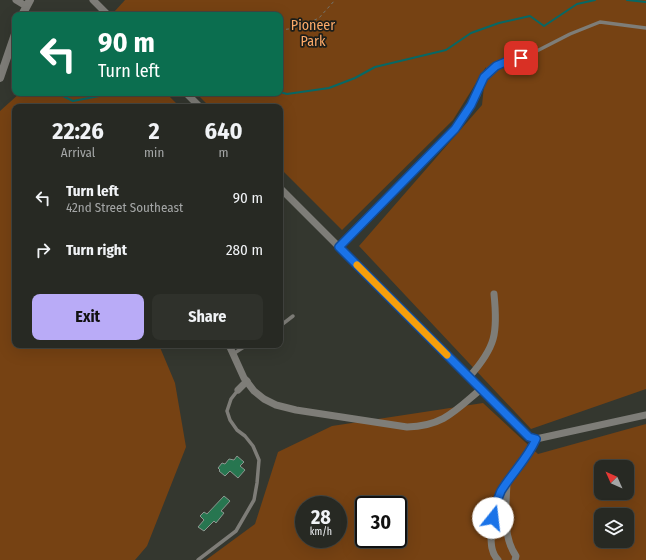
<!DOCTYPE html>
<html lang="en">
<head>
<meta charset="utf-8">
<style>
	:root { --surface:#272923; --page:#2f312b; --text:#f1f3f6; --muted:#a4a6a6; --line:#434541; --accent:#b9abf7 }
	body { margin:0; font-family:"Fira Sans Condensed",sans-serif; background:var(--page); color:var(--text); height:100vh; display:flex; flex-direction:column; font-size:15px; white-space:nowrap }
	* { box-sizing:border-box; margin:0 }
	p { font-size:13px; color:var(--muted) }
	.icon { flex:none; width:22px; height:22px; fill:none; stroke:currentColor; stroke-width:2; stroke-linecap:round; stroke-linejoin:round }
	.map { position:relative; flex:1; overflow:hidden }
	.drawer { position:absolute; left:12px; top:104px; width:271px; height:244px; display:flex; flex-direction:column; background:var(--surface); border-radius:8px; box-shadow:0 4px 16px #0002,0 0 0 1px var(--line) }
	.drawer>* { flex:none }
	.hud { position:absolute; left:12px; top:12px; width:271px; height:84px; border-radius:8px; box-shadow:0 4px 16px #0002,0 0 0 1px var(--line); background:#0b6e4f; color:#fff; overflow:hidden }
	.needle { width:26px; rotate:315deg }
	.fabs { position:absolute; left:594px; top:460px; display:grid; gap:8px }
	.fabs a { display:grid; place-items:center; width:40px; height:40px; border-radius:8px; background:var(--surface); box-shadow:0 4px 16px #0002,0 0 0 1px var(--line); font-size:20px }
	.speed { position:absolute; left:295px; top:496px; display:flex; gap:8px; font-size:20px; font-weight:700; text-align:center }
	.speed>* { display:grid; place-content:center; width:52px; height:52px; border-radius:50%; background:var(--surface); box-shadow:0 4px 16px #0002,0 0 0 1px var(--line); line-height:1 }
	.speed small { font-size:10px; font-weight:400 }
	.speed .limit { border:2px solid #111; border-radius:6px; background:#fff; color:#111 }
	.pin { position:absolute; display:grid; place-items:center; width:34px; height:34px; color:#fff; margin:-17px; border-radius:8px; box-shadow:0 2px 6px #0006 }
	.me { position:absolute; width:44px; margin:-22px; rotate:16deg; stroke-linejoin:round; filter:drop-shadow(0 0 3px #0008) }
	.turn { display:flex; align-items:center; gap:14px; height:84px; padding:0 20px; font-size:18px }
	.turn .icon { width:52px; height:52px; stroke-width:2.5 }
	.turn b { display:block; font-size:28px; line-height:34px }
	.eta { display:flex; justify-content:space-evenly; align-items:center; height:68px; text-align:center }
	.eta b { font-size:24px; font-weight:700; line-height:28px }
	.cta { display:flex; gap:8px; margin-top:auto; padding:8px 20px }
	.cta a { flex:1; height:46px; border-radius:8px; background:var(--accent); color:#111; font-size:16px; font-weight:700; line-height:46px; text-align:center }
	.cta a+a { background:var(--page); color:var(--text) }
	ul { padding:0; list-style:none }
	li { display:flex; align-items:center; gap:12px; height:52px; padding:0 20px }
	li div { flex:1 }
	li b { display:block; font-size:15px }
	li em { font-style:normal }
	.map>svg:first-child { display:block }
	.green { fill:#764213; fill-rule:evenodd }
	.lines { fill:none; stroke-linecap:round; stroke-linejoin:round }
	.stream { stroke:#076865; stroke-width:2 }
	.building { fill:#277650; stroke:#8c9790 }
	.path { stroke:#73756e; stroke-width:1; stroke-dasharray:3 3; stroke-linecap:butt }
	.service { stroke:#7e7d78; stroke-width:3.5 }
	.minor { stroke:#7e7d78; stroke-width:7 }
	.tertiary { stroke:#7e7d78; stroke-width:8 }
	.route-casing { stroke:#114b97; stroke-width:10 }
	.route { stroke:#1a73e8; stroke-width:7 }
	.slow { stroke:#f59e0b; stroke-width:7 }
	.labels { text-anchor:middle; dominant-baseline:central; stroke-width:3.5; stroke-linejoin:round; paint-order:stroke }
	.park-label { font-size:14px; fill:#fdaa68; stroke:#1c1e1a }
</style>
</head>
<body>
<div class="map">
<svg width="646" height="560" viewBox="0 0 646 560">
	<rect width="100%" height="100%" fill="#34372f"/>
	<g class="green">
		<path d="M 125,0 L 646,0 L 646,389 L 531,429 L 359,246 L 482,105 L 486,67 L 453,120 L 342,230 L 280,168 L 280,107 L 210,107 L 196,93 L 280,93 L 280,15 L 117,15 L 114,12 Z"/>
		<path d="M 20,93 L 166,93 L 180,107 L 15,107 L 15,345 L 159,345 L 175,383 L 186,447 L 147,546 L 135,560 L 0,560 L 0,111 Z"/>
		<path d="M 483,403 L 538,454 L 646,424 L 646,560 L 206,560 L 255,524 L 278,452 L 332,426 ZM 601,467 L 627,467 L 627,493 L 601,493 ZM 304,505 L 338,505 L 338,539 L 304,539 ZM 364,505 L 398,505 L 398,539 L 364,539 ZM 601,515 L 627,515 L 627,541 L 601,541 Z"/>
	</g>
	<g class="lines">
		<g class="stream">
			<path d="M 627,0 L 646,2"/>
			<path d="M 280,92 L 287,94 L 329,88 L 355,78 L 375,67 L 446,50 L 471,33 L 499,23 L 530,16 L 544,26 L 577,4 L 595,0"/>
			<path d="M 57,93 L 73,101 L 110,94 L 122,93"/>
		</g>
	</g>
	<g class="building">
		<path d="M 237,456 L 244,462 L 240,466 L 245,470 L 238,478 L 230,471 L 225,476 L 219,471 L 220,470 L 218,468 L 222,463 L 225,464 L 229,459 L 234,460 Z"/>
		<path d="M 224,496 L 230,501 L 221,511 L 224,513 L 216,523 L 214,521 L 204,531 L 198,527 L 204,520 L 200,516 L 204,512 L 207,514 Z"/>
	</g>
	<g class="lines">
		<path class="path" d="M 280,30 L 297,28 L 319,18 L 335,0"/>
		<g class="service">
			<path d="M 477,95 L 484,77 L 496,66 L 510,60 L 529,55 L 570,34 L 600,22 L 646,28"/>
			<path d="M 280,326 L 293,316"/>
			<path d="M 233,354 L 247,345"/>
			<path d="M 198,560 L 236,531 L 254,500 L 257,483 L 259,460 L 253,446 L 245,436 L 237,430 L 230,420 L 227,411 L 231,399 L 238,390"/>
		</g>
		<g class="minor">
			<path d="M 16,0 L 26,6"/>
			<path d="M 93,0 L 108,15"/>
			<path d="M 186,93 L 200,107"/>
			<path d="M 280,188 L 529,437 L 536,439 L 646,415"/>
			<path d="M 339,247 L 455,129 L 464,117 L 477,95"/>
			<path d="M 229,345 L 244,378 L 254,391 L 264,399 L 276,405 L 296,410 L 407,427 C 443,426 455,411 481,389"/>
			<path d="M 469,377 C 496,347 498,333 494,294"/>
			<path d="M 238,390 L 247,381"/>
			<path d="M 507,483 C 506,507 502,536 516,556 L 515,560"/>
			<path d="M 498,560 C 491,553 491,543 491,534 C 491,519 494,503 502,490 C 513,473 528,458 536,439"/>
		</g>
		<g class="tertiary">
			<path d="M 22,15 L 30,0"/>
			<path d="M 0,78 L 15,34"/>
		</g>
	</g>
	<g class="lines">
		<g class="route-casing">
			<path id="route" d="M 493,518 C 494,509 497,500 501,491 C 512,473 528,458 536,439 L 529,437 L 339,247 L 455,129 L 471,105 L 484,77 L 496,66 L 510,60 L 521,58"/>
		</g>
		<use href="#route" class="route"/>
		<path class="slow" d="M 357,265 L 447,355"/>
	</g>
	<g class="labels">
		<g class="park-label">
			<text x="313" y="25">Pioneer<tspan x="313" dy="16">Park</tspan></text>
		</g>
	</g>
</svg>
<div class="fabs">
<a><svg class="needle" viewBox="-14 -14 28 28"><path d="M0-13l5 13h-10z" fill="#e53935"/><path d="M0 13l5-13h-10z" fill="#a4a6a6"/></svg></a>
<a><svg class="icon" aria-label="layers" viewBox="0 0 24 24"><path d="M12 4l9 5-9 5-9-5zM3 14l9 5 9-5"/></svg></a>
</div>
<div class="speed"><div>28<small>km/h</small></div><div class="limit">30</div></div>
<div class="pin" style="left:521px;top:58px;background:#d93025"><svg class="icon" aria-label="arrive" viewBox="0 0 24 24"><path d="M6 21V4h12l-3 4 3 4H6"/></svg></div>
<svg class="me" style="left:493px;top:518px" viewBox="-20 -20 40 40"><circle r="19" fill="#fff"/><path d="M0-13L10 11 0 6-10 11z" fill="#1a73e8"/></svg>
<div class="hud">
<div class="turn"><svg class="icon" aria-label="left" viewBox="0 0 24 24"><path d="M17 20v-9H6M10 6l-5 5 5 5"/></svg><div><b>90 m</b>Turn left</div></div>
</div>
<section class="drawer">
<div class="eta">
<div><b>22:26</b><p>Arrival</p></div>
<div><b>2</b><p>min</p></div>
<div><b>640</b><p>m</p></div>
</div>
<ul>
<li><svg class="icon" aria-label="left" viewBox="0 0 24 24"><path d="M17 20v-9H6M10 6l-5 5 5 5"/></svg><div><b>Turn left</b><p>42nd Street Southeast</p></div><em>90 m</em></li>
<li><svg class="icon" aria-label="right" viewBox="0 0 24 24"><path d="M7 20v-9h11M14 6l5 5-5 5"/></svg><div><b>Turn right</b></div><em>280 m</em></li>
</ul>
<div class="cta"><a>Exit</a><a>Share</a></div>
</section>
</div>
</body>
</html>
